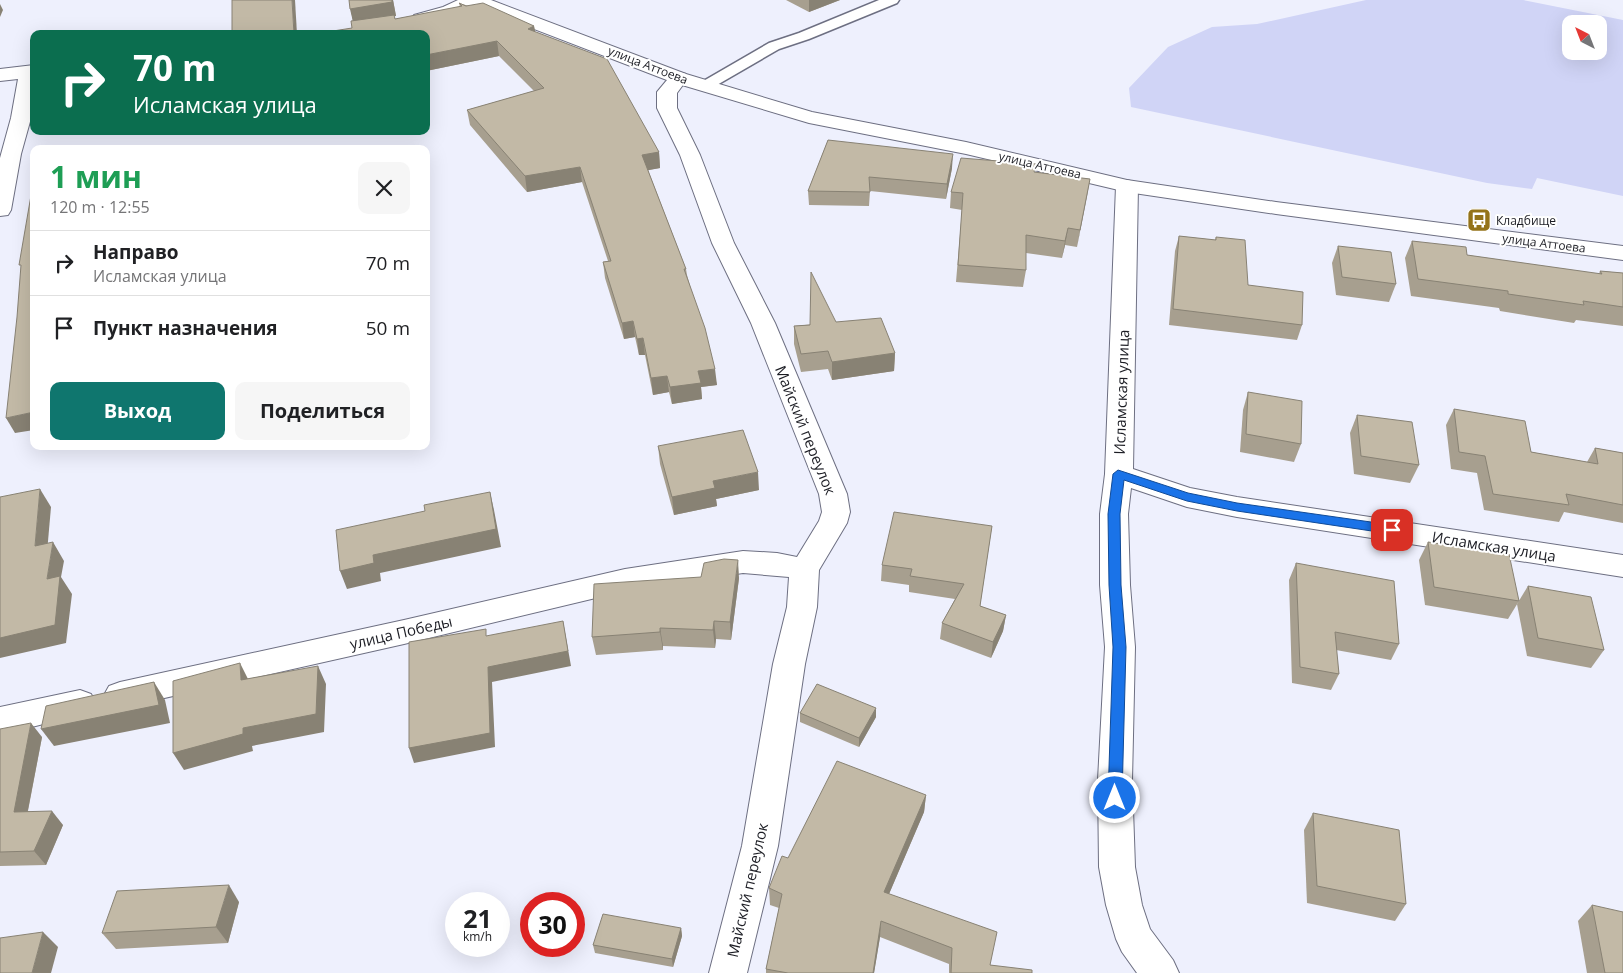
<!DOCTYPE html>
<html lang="ru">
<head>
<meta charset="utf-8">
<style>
	:root { --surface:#fff; --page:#f6f6f6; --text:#202124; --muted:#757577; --line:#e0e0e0; --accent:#0f766e }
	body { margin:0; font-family:"Open Sans",sans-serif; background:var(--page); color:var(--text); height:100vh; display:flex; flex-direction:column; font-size:19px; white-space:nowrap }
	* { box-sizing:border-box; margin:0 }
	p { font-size:16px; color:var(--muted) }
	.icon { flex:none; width:28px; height:28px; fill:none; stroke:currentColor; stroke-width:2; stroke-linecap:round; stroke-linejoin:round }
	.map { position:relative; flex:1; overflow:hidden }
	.panel { position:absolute; left:30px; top:145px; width:400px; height:305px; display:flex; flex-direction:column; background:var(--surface); border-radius:10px; box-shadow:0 5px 20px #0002 }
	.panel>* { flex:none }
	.hud { position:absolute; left:30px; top:30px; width:400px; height:105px; border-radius:10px; box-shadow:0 5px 20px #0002; background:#0b6e4f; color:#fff; overflow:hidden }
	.needle { width:32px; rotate:318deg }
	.tools { position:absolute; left:1562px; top:15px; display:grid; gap:10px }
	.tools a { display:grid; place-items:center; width:45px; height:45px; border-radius:10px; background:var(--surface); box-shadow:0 5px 20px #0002; font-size:25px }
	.speed { position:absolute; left:445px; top:892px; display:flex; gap:10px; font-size:25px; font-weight:700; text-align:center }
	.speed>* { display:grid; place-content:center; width:65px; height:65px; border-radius:50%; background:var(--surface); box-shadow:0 5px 20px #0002; line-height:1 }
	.speed small { font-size:12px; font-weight:400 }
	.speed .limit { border:8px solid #d22; background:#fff; color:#111 }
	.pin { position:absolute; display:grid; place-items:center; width:42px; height:42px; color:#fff; margin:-21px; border-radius:10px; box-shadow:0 2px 8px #0006 }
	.me { position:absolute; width:55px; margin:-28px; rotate:0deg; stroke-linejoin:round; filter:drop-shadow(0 0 4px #0008) }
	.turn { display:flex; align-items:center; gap:18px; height:105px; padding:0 20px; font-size:22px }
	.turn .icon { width:65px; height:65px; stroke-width:2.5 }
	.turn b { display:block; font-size:35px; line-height:42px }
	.round { display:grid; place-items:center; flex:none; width:52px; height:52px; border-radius:10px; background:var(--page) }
	.headline { display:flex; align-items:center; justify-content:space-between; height:85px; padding:0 20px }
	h1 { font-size:30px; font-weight:700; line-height:38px; color:#1e9e55 }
	.button { display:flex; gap:10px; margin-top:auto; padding:10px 20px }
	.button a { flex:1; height:58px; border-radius:10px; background:var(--accent); color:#fff; font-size:20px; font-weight:700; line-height:58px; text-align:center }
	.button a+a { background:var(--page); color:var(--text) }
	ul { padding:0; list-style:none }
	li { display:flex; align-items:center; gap:15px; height:65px; padding:0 20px; border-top:1px solid var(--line) }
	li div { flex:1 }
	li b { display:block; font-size:19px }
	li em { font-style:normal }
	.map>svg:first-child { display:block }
	.green { fill:#d0d4f6; fill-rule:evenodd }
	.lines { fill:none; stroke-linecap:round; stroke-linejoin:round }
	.lane-casing { stroke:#6d6f82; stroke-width:3 }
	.street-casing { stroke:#6d6f82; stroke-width:2 }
	.secondary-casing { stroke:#6d6f82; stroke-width:2 }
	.lane { fill:#fff; fill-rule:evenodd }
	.street { fill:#fff; fill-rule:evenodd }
	.secondary { fill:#fff; fill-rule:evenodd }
	.wall { fill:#a79f8f }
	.shaded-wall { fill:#888274 }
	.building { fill:#c2b9a6; stroke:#888274 }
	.route { fill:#1a73e8; stroke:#114b97 }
	.labels { text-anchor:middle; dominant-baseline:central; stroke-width:4; stroke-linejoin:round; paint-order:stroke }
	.far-street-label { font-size:12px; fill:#1c1d24; stroke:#fff }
	.far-poi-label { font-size:12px; fill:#1c1d24; stroke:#fff; text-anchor:start }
	.street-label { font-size:15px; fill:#1c1d24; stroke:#fff }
</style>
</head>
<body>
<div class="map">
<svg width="1623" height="973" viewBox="0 0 1623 973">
	<rect width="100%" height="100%" fill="#eef0fd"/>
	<path class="green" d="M 1366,0 L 1523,0 L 1623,20 L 1623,196 L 1537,178 L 1532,189 L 1487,183 L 1131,107 L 1129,88 L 1168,47 L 1212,27 L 1257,24 ZM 1571,24 L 1599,24 L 1599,51 L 1571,51 Z"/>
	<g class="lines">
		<g class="lane-casing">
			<path id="lane" d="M 879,0 L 899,0 L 897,3 L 809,39 L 779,49 L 710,89 L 700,89 L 697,86 L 700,83 L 769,43 L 799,33 Z"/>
		</g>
		<g class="street-casing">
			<g id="street">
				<path d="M 458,0 L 481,0 C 473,11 427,26 414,23 L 411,19 L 414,15 L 443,7 Z"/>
				<path d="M 34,65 L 34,97 L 31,118 L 21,154 L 11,210 L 8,215 L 0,216 L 0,158 L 11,118 L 18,79 L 0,81 L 0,69 Z"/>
				<path d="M 679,72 L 686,74 L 688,78 L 677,93 L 677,108 L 700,155 L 734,243 L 775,323 L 847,494 L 850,512 L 847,523 L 819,570 L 817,607 L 805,664 L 778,846 L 747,973 L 709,973 L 742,846 L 773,664 L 787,607 L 789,577 L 743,573 L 625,591 L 404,644 L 120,708 L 109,704 L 104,695 L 109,686 L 120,682 L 404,620 L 625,569 L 743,551 L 777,553 L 797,557 L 819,521 L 822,512 L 819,494 L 751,323 L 712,243 L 680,155 L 657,108 L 657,92 L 672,74 Z"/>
				<path d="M 1127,180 L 1134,182 L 1138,186 L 1133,469 L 1190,488 L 1237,497 L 1623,555 L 1623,577 L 1237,517 L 1187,507 L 1131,488 L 1128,514 L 1130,585 L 1135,647 L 1132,780 L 1135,867 L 1142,905 L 1150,929 L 1173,960 L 1179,973 L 1137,973 L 1122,952 L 1116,939 L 1106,905 L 1099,867 L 1098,780 L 1105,647 L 1100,585 L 1100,514 L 1105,474 L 1116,186 L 1120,182 Z"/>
				<path d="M 80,690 L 91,694 L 96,703 L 91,712 L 0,735 L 0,707 Z"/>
			</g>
		</g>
		<g class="secondary-casing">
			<path id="secondary" d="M 466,0 L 491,0 L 686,74 L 812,112 L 966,142 L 1127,180 L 1276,202 L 1623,246 L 1623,260 L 1276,214 L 1127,192 L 966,154 L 809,123 L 672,82 L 469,4 Z"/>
		</g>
		<use href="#lane" class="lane"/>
		<use href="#street" class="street"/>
		<use href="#secondary" class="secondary"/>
	</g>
	<g class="wall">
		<path d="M 349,0 L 393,0 L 396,16 L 394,16 L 395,19 L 460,7 L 459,3 L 534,26 L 535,32 L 659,152 L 660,168 L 648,170 L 686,269 L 687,275 L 717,385 L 701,387 L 702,399 L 672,404 L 669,392 L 653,395 L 645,355 L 639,355 L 635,337 L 624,339 L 605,278 L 603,262 L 608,261 L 582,182 L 527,192 L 470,125 L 467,110 L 534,91 L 499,56 L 426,71 L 426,34 L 352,28 L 353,21 Z"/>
		<path d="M 786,0 L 840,0 L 809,12 Z"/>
		<path d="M 828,140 L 952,168 L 946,199 L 870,191 L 869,206 L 809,205 L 808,191 Z"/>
		<path d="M 1035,172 L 1090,179 L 1077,247 L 1065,245 L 1062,258 L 1026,253 L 1026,270 L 1023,287 L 956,282 L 962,210 L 950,208 L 951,192 Z"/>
		<path d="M 1179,236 L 1215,240 L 1216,237 L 1248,285 L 1302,325 L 1297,340 L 1169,325 L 1175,251 Z"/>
		<path d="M 1412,241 L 1467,255 L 1599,274 L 1600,271 L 1623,273 L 1623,326 L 1576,320 L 1574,323 L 1500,311 L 1499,308 L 1411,296 L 1405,258 Z"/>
		<path d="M 1338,246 L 1396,284 L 1389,302 L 1336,295 L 1332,263 Z"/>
		<path d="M 836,322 L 895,353 L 894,371 L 832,380 L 828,369 L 801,372 L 794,344 L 794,326 Z"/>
		<path d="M 1248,392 L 1301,444 L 1294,462 L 1240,452 L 1243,410 Z"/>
		<path d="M 1454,409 L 1531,452 L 1587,462 L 1595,448 L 1623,453 L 1623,523 L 1564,512 L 1559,522 L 1484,510 L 1477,473 L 1451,469 L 1446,425 Z"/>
		<path d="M 1357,415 L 1419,465 L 1410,483 L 1354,474 L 1350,433 Z"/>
		<path d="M 658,446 L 759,490 L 716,499 L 717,506 L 674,515 L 660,464 Z"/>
		<path d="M 992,526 L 980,606 L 1006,615 L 1003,631 L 991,658 L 940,639 L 942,623 L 955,599 L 909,592 L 909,585 L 881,581 L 882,565 Z"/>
		<path d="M 1428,542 L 1519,601 L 1508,619 L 1425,605 L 1419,560 Z"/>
		<path d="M 1296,563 L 1399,644 L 1391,660 L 1336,650 L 1339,674 L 1331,690 L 1292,683 L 1289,580 Z"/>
		<path d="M 739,578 L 731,640 L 716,639 L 715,648 L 663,646 L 663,650 L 596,655 L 592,637 Z"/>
		<path d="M 1528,586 L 1604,650 L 1591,668 L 1527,656 L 1517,604 Z"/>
		<path d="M 800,713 L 876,717 L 859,747 L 800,722 Z"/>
		<path d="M 0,729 L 42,737 L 28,811 L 63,825 L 46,865 L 0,866 Z"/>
		<path d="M 926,795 L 924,812 L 889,894 L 990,965 L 1032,973 L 949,973 L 949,964 L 880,937 L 874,973 L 766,973 L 766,969 L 779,908 L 770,905 L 769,888 L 788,858 Z"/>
		<path d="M 1313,813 L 1406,904 L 1395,921 L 1307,903 L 1304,830 Z"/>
		<path d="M 239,902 L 228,943 L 116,949 L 102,933 Z"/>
		<path d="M 1592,905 L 1623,973 L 1587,973 L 1578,921 Z"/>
		<path d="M 681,928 L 682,936 L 673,967 L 595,953 L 593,945 Z"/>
	</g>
	<g class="shaded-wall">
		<path d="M 292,0 L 295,0 L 297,34 L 294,34 Z"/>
		<path d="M 393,0 L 396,16 L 353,22 L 350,9 Z"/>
		<path d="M 809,0 L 840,0 L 809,12 Z"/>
		<path d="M 0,4 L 3,10 L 0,17 Z"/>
		<path d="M 534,26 L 537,41 L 528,29 Z"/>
		<path d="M 497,41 L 499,56 L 426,71 L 426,55 Z"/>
		<path d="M 659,152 L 660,168 L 644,171 L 642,155 Z"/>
		<path d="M 953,154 L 952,168 L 946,199 L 947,184 Z"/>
		<path d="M 580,167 L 582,182 L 527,192 L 525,176 Z"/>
		<path d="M 1090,179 L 1087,196 L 1077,247 L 1080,230 Z"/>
		<path d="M 1068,228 L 1065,245 L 1062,258 L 1065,241 Z"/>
		<path d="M 633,321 L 635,337 L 624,339 L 622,323 Z"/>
		<path d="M 643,338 L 645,355 L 639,355 L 637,339 Z"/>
		<path d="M 895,353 L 894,371 L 832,380 L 832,362 Z"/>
		<path d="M 715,369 L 717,385 L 701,387 L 702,399 L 672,404 L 670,387 L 698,371 Z"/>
		<path d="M 667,376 L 669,392 L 653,395 L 651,378 Z"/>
		<path d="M 34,412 L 34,430 L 15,433 L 6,418 Z"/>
		<path d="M 758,472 L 759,490 L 716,499 L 717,506 L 674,515 L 672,497 L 713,481 Z"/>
		<path d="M 40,489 L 51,507 L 46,564 L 35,546 Z"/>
		<path d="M 490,492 L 494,510 L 501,547 L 380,573 L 381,581 L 347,589 L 340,571 L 373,555 Z"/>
		<path d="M 53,542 L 64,561 L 61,577 L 72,594 L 66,643 L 0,658 L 0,638 L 47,579 Z"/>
		<path d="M 738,560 L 739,578 L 731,640 L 730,622 Z"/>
		<path d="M 1006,615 L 1003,631 L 991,658 L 993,642 Z"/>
		<path d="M 563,621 L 571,666 L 492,682 L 495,747 L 414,763 L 409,748 L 488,667 Z"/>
		<path d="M 714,621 L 716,639 L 715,648 L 713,630 Z"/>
		<path d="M 660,628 L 663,646 L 663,650 L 660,632 Z"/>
		<path d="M 240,663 L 249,681 L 241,680 Z"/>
		<path d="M 318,666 L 326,684 L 324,732 L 252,746 L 253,751 L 184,770 L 173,753 L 243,728 Z"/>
		<path d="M 154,682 L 165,700 L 170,723 L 54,746 L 41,729 Z"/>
		<path d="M 876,708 L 876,717 L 859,747 L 859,738 Z"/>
		<path d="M 31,723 L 42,737 L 25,825 L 14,812 Z"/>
		<path d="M 926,795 L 924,812 L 883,908 L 884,892 Z"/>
		<path d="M 52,811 L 63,825 L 46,865 L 34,851 Z"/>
		<path d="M 229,885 L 239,902 L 228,943 L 216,927 Z"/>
		<path d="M 881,921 L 880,937 L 874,973 L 873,973 Z"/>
		<path d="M 681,928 L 682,936 L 673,967 L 672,959 Z"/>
		<path d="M 43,932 L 58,947 L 51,973 L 32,973 Z"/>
	</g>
	<g class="building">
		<path d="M 232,0 L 292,0 L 294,34 L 232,34 Z"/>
		<path d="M 349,0 L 392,0 L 392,2 L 350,9 Z"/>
		<path d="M 459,3 L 466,6 L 483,3 L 534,26 L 528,29 L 607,59 L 659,152 L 642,155 L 686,269 L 684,269 L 705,328 L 715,369 L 698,371 L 701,383 L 670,387 L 667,376 L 651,378 L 643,338 L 637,339 L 633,321 L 622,323 L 603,262 L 611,261 L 580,167 L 525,176 L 467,110 L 544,88 L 497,41 L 426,55 L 426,34 L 314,34 L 352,28 L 351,21 L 394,15 L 395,19 L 462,6 Z"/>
		<path d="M 828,140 L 953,154 L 947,184 L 869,177 L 870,192 L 808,191 Z"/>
		<path d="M 961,158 L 1036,164 L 1034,172 L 1090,179 L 1080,230 L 1068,228 L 1065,241 L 1026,235 L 1026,270 L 958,265 L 963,193 L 951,192 Z"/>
		<path d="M 34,178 L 34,412 L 6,418 L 17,317 L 21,265 L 19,265 Z"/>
		<path d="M 1179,236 L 1216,240 L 1216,237 L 1245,240 L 1248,285 L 1303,292 L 1302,325 L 1173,309 Z"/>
		<path d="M 1412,241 L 1466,247 L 1467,255 L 1602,274 L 1600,271 L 1623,273 L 1623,307 L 1583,301 L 1584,305 L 1508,294 L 1508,291 L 1418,279 Z"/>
		<path d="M 1338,246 L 1391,252 L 1396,284 L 1342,277 Z"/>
		<path d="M 811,272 L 836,322 L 881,318 L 895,353 L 832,362 L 828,351 L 801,354 L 794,326 L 810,325 Z"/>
		<path d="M 1248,392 L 1302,401 L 1301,444 L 1246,434 Z"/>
		<path d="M 1454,409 L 1525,421 L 1531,452 L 1598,464 L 1595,448 L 1623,453 L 1623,505 L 1566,494 L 1569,505 L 1493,494 L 1485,456 L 1459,452 Z"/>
		<path d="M 1357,415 L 1412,422 L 1419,465 L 1361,456 Z"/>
		<path d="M 743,430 L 758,472 L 713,481 L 715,488 L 672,497 L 658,446 Z"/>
		<path d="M 40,489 L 35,546 L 53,542 L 47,579 L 60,576 L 55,625 L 0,638 L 0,497 Z"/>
		<path d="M 490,492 L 496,529 L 373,555 L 374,563 L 340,571 L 336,530 L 425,511 L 424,505 Z"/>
		<path d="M 894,512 L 992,526 L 980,606 L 1006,615 L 993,642 L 942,623 L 964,584 L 910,576 L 912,569 L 882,565 Z"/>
		<path d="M 1428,542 L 1509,554 L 1519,601 L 1434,587 Z"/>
		<path d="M 724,559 L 738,560 L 730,622 L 714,621 L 713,630 L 660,628 L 660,632 L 592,637 L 594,584 L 701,577 L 704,563 Z"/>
		<path d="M 1296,563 L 1394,581 L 1399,644 L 1335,632 L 1339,674 L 1300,667 Z"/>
		<path d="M 1528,586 L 1591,597 L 1604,650 L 1538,638 Z"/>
		<path d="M 563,621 L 568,651 L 488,667 L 490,733 L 409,748 L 409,642 L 486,629 L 486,636 Z"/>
		<path d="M 240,663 L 241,680 L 318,666 L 316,714 L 243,728 L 243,734 L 173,753 L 173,681 Z"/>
		<path d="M 154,682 L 159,705 L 41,729 L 46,706 Z"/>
		<path d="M 817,684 L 876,708 L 859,738 L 800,713 Z"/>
		<path d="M 31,723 L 14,812 L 52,811 L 34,851 L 0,852 L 0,729 Z"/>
		<path d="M 837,761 L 926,795 L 884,892 L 997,932 L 990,965 L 1032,970 L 1032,973 L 951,973 L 952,948 L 881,921 L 873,973 L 788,973 L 766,969 L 782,894 L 769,888 L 782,856 L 788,858 Z"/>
		<path d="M 1313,813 L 1399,830 L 1406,904 L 1317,886 Z"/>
		<path d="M 229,885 L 216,927 L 102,933 L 117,891 Z"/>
		<path d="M 1592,905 L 1623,912 L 1623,973 L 1605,973 Z"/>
		<path d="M 603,914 L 681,928 L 672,959 L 593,945 Z"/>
		<path d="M 43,932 L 32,973 L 0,973 L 0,938 Z"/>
	</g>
	<path class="route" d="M 1118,470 L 1188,493 L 1237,503 L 1392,525 L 1397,530 L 1392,534 L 1237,511 L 1187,501 L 1124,480 L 1120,514 L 1121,585 L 1126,647 L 1122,798 L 1120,802 L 1115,804 L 1110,802 L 1108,798 L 1113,647 L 1109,585 L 1108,514 L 1113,474 Z"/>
	<defs>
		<g id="bus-square" transform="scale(1.25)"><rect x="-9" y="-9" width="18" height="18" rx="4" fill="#94731a" stroke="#fff"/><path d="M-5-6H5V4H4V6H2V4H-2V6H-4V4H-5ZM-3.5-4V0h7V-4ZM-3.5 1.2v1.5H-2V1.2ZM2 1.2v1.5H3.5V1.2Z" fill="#fff"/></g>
	</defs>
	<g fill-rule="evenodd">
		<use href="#bus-square" x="1479" y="220"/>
	</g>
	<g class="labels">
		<g class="far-street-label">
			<text transform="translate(648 65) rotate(21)">улица Аттоева</text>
			<text transform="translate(1040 165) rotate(13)">улица Аттоева</text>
			<text transform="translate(1544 243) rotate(7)">улица Аттоева</text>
		</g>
		<g class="far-poi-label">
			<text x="1496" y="220">Кладбище</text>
		</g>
		<g class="street-label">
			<text transform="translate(1121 392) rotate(-88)">Исламская улица</text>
			<text transform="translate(806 430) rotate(68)">Майский переулок</text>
			<text transform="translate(1494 546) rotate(9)">Исламская улица</text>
			<text transform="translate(401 632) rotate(-13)">улица Победы</text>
			<text transform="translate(747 890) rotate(-77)">Майский переулок</text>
		</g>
	</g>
</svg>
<div class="tools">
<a><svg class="needle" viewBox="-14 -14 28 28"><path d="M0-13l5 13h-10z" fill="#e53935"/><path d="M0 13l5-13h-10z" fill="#757577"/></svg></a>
</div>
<div class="speed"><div>21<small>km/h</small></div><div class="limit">30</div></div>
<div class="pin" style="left:1392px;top:530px;background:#d93025"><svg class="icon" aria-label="arrive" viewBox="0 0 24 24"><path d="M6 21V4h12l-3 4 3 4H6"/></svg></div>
<svg class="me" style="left:1115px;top:798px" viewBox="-20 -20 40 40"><circle r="17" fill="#1a73e8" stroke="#fff" stroke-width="3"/><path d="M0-11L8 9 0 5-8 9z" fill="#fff"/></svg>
<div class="hud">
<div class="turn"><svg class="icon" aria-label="right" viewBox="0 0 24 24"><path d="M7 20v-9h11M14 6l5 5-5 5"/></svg><div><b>70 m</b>Исламская улица</div></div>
</div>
<section class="panel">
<div class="headline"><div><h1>1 мин</h1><p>120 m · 12:55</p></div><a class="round"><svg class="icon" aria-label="close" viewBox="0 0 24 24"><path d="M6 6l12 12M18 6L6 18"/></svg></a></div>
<ul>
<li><svg class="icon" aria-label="right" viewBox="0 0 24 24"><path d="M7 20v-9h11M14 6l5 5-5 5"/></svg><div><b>Направо</b><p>Исламская улица</p></div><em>70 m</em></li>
<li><svg class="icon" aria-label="arrive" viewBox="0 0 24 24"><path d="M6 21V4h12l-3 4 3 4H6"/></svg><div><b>Пункт назначения</b></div><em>50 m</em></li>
</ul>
<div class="button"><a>Выход</a><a>Поделиться</a></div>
</section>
</div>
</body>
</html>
